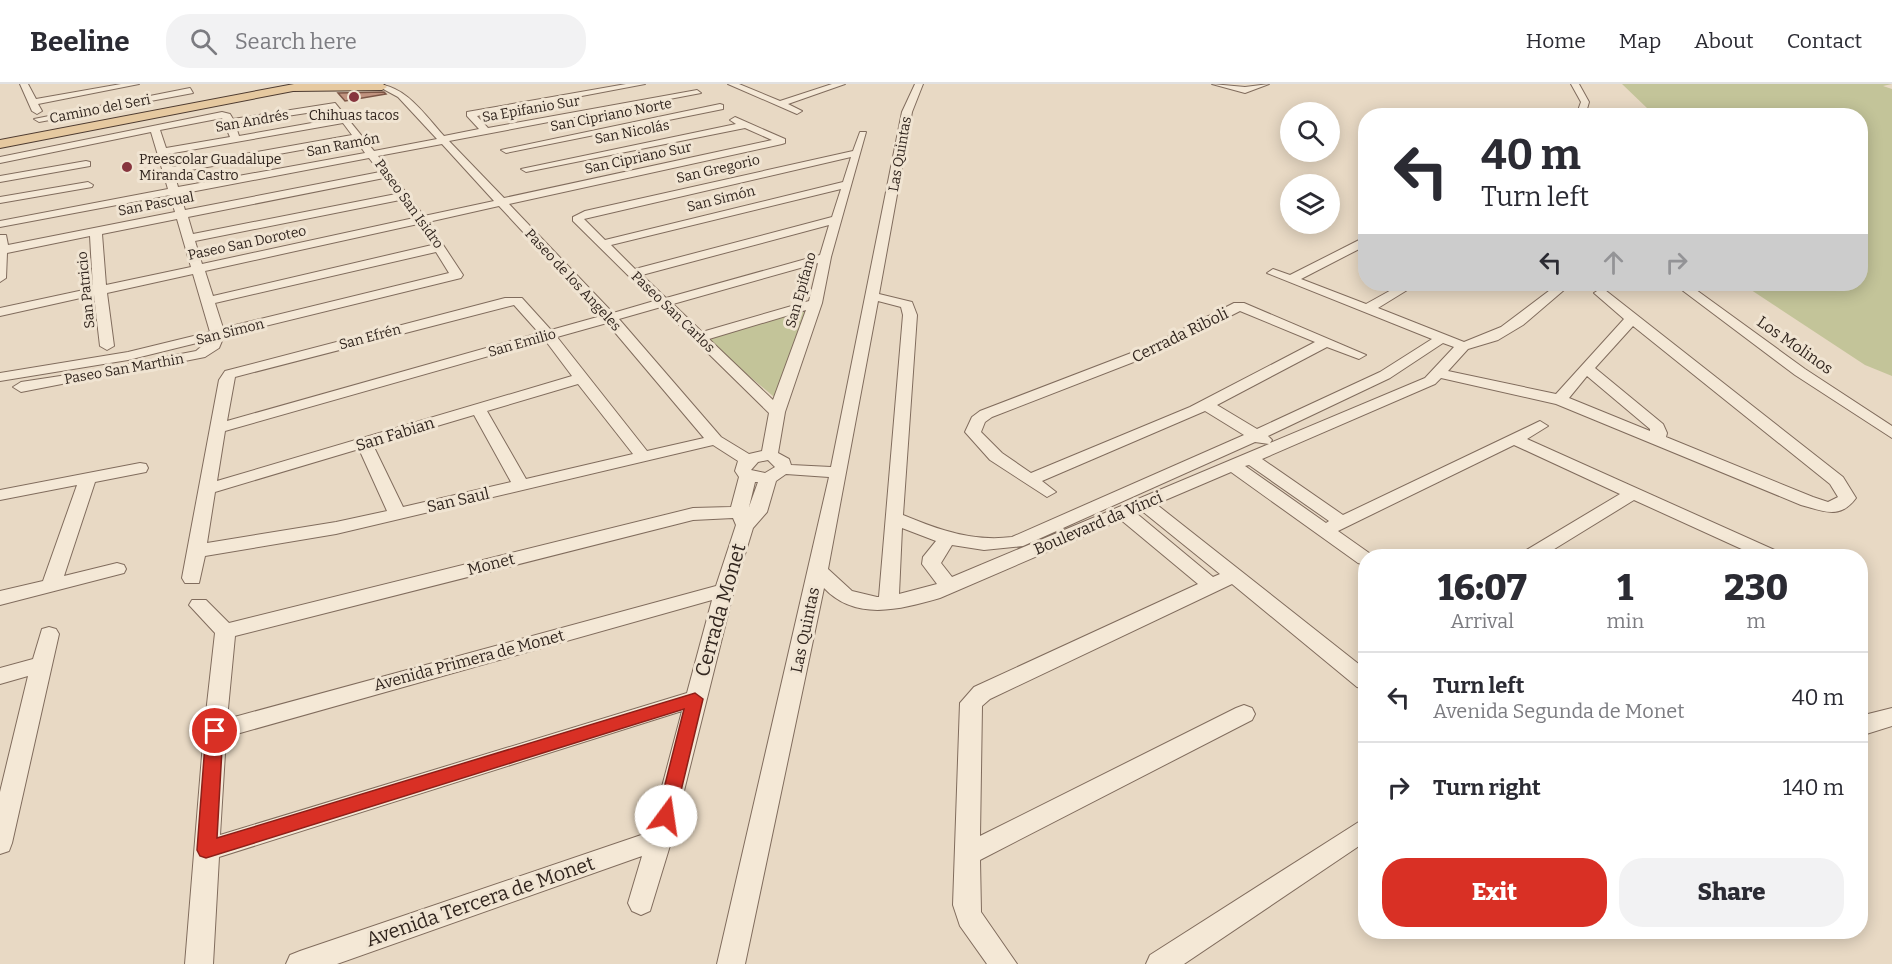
<!DOCTYPE html>
<html lang="en">
<head>
<meta charset="utf-8">
<style>
	:root { --surface:#fff; --page:#f2f2f3; --text:#2b2b33; --muted:#7c7c81; --line:#e1e1e2; --accent:#d93025 }
	body { margin:0; font-family:Bitter,serif; background:var(--page); color:var(--text); height:100vh; display:flex; flex-direction:column; font-size:22px; white-space:nowrap }
	* { box-sizing:border-box; margin:0 }
	p { font-size:20px; color:var(--muted) }
	.icon { flex:none; width:33px; height:33px; fill:none; stroke:currentColor; stroke-width:2; stroke-linecap:round; stroke-linejoin:round }
	.map { position:relative; flex:1; overflow:hidden }
	.sheet { position:absolute; left:1358px; top:465px; width:510px; height:390px; display:flex; flex-direction:column; background:var(--surface); border-radius:24px; box-shadow:0 3px 15px #0003 }
	.sheet>* { flex:none }
	.banner { position:absolute; left:1358px; top:24px; width:510px; height:183px; border-radius:24px; box-shadow:0 3px 15px #0003; background:#fff; color:var(--text); overflow:hidden }
	.fabs { position:absolute; left:1280px; top:18px; display:grid; gap:12px }
	.fabs a { display:grid; place-items:center; width:60px; height:60px; border-radius:50%; background:var(--surface); box-shadow:0 3px 15px #0003; font-size:30px }
	.pin { position:absolute; display:grid; place-items:center; width:51px; height:51px; color:#fff; margin:-26px; border:3px solid #fff; border-radius:50%; box-shadow:0 2px 6px #0007 }
	.me { position:absolute; width:66px; margin:-33px; rotate:14deg; stroke-linejoin:round; filter:drop-shadow(0 0 4px #0008) }
	.turn { display:flex; align-items:center; gap:21px; height:126px; padding:0 24px; font-size:27px }
	.turn .icon { width:78px; height:78px; stroke-width:2.5 }
	.turn b { display:block; font-size:42px; line-height:51px }
	.lanes { display:flex; align-items:center; height:57px; padding:0 24px; background:#0003; justify-content:center; gap:30px; direction:ltr }
	.lanes .off { opacity:.35 }
	.eta { display:flex; justify-content:space-evenly; align-items:center; height:102px; text-align:center }
	.eta b { font-size:36px; font-weight:800; line-height:42px }
	.cta { display:flex; gap:12px; margin-top:auto; padding:12px 24px }
	.cta a { flex:1; height:69px; border-radius:24px; background:var(--accent); color:#fff; font-size:24px; font-weight:800; line-height:69px; text-align:center }
	.cta a+a { background:var(--page); color:var(--text) }
	ul { padding:0; list-style:none }
	li { display:flex; align-items:center; gap:18px; height:90px; padding:0 24px; border-top:2px solid var(--line) }
	li div { flex:1 }
	li b { display:block; font-size:22px }
	li em { font-style:normal }
	header { display:flex; align-items:center; gap:36px; box-sizing:border-box; height:84px; padding:0 30px; background:var(--surface); border-bottom:2px solid var(--line) }
	header strong { font-size:28px }
	nav { display:flex; gap:33px; margin-inline-start:auto; font-size:21px }
	.search { width:420px; height:54px; background:var(--page); display:flex; align-items:center; gap:15px; box-sizing:border-box; padding:0 21px; border-radius:24px; color:var(--muted); font-size:22px }
	.map>svg:first-child { display:block }
	.green { fill:#c3c499 }
	.building { fill:#c1937f; stroke:#7c5646; stroke-width:1.5 }
	.lines { fill:none; stroke-linecap:round; stroke-linejoin:round }
	.minor-casing { stroke:#806c5d; stroke-width:2 }
	.major-casing { stroke:#4e3b30; stroke-width:2 }
	.minor { fill:#f4e8d6; fill-rule:evenodd }
	.major { fill:#e6c9a0; fill-rule:evenodd }
	.route { fill:#d93025; stroke:#8d1f18; stroke-width:1.5 }
	.poi-dot { fill:#87353e; stroke:#f0e4d2; stroke-width:2 }
	.labels { text-anchor:middle; dominant-baseline:central; stroke-width:6; stroke-linejoin:round; paint-order:stroke }
	.far-street-label { font-size:14px; fill:#32261f; stroke:#f0e4d2 }
	.far-poi-label { font-size:14px; fill:#32261f; stroke:#f0e4d2 }
	.street-label { font-size:16px; fill:#32261f; stroke:#f0e4d2 }
	.near-street-label { font-size:20px; fill:#32261f; stroke:#f0e4d2 }
</style>
</head>
<body>
<header>
<strong>Beeline</strong>
<div class="search"><svg class="icon" aria-label="search" viewBox="0 0 24 24"><circle cx="10" cy="10" r="6"/><path d="M15 15l6 6"/></svg>Search here</div>
<nav><a>Home</a><a>Map</a><a>About</a><a>Contact</a></nav>
</header>
<div class="map">
<svg width="1892" height="880" viewBox="0 0 1892 880">
	<rect width="100%" height="100%" fill="#e8d9c4"/>
	<g class="green">
		<path d="M 1622,0 L 1892,0 L 1883,2 L 1892,5 L 1892,292 L 1865,281 L 1742,200 L 1860,200 L 1860,32 L 1646,31 L 1647,24 Z"/>
		<path d="M 811,224 L 779,314 L 773,312 L 704,254 Z"/>
	</g>
	<path class="building" d="M 384,8 L 386,10 L 345,17 L 338,9 Z"/>
	<g class="lines">
		<g class="minor-casing">
			<g id="minor">
				<path d="M 20,0 L 28,0 L 36,15 L 121,0 L 139,0 L 38,20 L 42,27 L 37,30 L 32,27 Z"/>
				<path d="M 374,0 C 405,0 425,31 444,52 L 479,45 L 467,32 L 467,28 L 626,0 L 645,0 L 477,32 L 488,44 L 697,6 L 701,9 L 449,57 L 504,114 L 772,56 L 745,44 L 526,88 L 521,85 L 736,40 L 730,36 L 735,33 L 785,55 L 785,59 L 782,60 L 509,120 L 613,229 L 654,217 L 573,137 L 573,133 L 585,127 L 853,67 L 860,48 L 866,48 L 831,173 L 822,219 L 785,328 L 778,369 L 789,375 L 791,381 L 831,383 L 902,28 L 915,0 L 923,0 L 912,28 L 879,210 L 912,218 L 917,231 L 903,431 C 939,446 973,458 1012,453 L 1244,351 L 1205,327 L 1042,397 L 1056,408 L 1047,413 L 990,376 L 965,348 L 972,333 L 980,327 L 1152,261 L 1234,219 L 1244,219 L 1366,271 L 1359,275 L 1327,263 L 1217,321 L 1257,345 L 1380,288 L 1432,255 L 1267,189 L 1273,185 L 1290,191 L 1365,153 L 1365,162 L 1301,195 L 1366,220 L 1402,200 L 1417,200 L 1378,224 L 1464,258 L 1501,243 L 1558,200 L 1571,200 L 1523,241 L 1498,256 L 1468,265 L 1448,287 L 1556,310 L 1624,235 L 1594,209 L 1600,205 L 1605,206 L 1843,393 L 1856,414 C 1840,436 1823,427 1801,421 L 1556,320 L 1441,294 L 1435,300 L 1262,375 L 1343,431 L 1540,337 L 1548,342 L 1527,355 L 1779,468 L 1781,472 L 1757,472 L 1634,416 L 1543,472 L 1521,472 L 1523,468 L 1620,410 L 1514,361 L 1338,447 L 1372,471 L 1373,472 L 1365,472 L 1365,481 L 1358,479 L 1231,388 L 1156,420 L 1365,585 L 1365,605 L 1357,603 L 1232,500 L 990,615 L 982,622 L 980,752 L 1236,624 L 1244,621 L 1252,624 L 1255,630 L 1252,636 L 980,776 L 981,828 L 1017,880 L 987,880 L 960,842 L 953,821 L 960,619 L 974,603 L 1198,500 L 1121,436 L 940,514 C 901,525 856,538 824,504 L 745,880 L 717,880 L 829,393 L 786,390 L 776,397 L 767,428 L 753,444 L 734,506 L 672,755 L 650,827 L 641,831 L 632,827 L 628,819 L 642,772 L 337,880 L 286,880 L 290,871 L 300,867 L 650,748 L 682,627 L 219,773 L 213,880 L 185,880 L 204,647 L 215,549 L 189,521 L 192,516 L 206,516 L 229,539 L 693,424 L 731,423 L 739,393 L 735,387 L 738,377 L 713,361 L 336,450 L 205,472 L 199,499 L 185,499 L 182,494 L 219,296 L 225,287 L 505,214 L 522,214 L 551,246 L 601,232 L 499,122 L 428,138 L 463,191 L 461,194 L 224,252 L 219,264 L 205,273 L 109,292 L 102,288 L 109,284 L 196,267 L 209,256 L 128,276 L 0,297 L 0,289 L 128,268 L 210,248 L 193,190 L 107,209 L 114,262 L 107,266 L 100,262 L 94,211 L 0,232 L 0,224 L 93,204 L 90,152 L 7,169 L 6,194 L 0,198 L 0,151 L 6,151 L 8,161 L 175,128 L 170,111 L 0,143 L 0,137 L 168,105 L 151,48 L 0,79 L 0,73 L 222,28 L 230,30 L 233,35 L 335,19 L 374,67 L 437,55 L 398,13 ZM 333,25 L 340,34 L 239,52 L 235,40 ZM 222,34 L 230,53 L 166,64 L 160,46 ZM 343,39 L 352,51 L 172,83 L 168,70 ZM 356,56 L 365,69 L 178,103 L 174,89 ZM 442,60 L 494,117 L 424,132 L 378,72 ZM 851,73 L 843,98 L 605,156 L 584,135 ZM 369,74 L 380,88 L 185,126 L 180,110 ZM 384,94 L 396,110 L 193,150 L 188,133 ZM 841,105 L 832,133 L 635,185 L 611,161 ZM 400,116 L 414,134 L 202,180 L 195,157 ZM 177,135 L 191,183 L 106,201 L 102,150 ZM 418,140 L 432,161 L 213,212 L 205,187 ZM 829,141 L 820,171 L 666,214 L 642,191 ZM 436,168 L 449,189 L 223,244 L 215,219 ZM 818,179 L 809,217 L 702,248 L 673,220 ZM 878,217 L 901,223 L 903,231 L 879,513 L 877,513 L 852,507 L 828,485 ZM 514,221 L 539,249 L 227,337 L 235,293 ZM 661,223 L 769,329 L 762,367 L 749,370 L 721,353 L 619,235 ZM 806,226 L 773,316 L 709,255 ZM 1240,227 L 1315,258 L 1190,323 L 1031,389 L 1002,369 L 981,348 L 985,338 L 992,333 L 1162,267 ZM 607,239 L 704,354 L 647,367 L 557,253 ZM 1633,242 L 1830,400 L 1838,413 L 1828,418 L 1813,413 L 1666,353 L 1667,349 L 1663,340 L 1595,284 ZM 545,256 L 572,292 L 217,397 L 225,347 ZM 1443,259 L 1454,263 L 1425,294 L 1270,359 L 1272,356 L 1268,352 L 1390,294 ZM 1587,292 L 1650,345 L 1650,347 L 1569,314 ZM 578,300 L 633,370 L 526,395 L 487,327 ZM 474,331 L 511,398 L 403,423 L 373,361 ZM 1255,358 L 1269,360 L 952,493 L 941,479 L 952,461 L 984,466 L 1023,462 ZM 359,365 L 387,427 L 336,438 L 207,459 L 215,408 ZM 768,376 L 775,383 L 765,389 L 751,386 L 758,378 ZM 1249,381 L 1329,437 L 1326,439 L 1245,382 ZM 755,398 L 758,398 L 749,423 ZM 1142,427 L 1220,490 L 1213,493 L 1136,429 ZM 733,434 L 736,441 L 716,502 L 227,635 L 235,552 L 693,436 ZM 902,444 L 936,457 L 923,473 L 922,480 L 937,500 L 899,510 ZM 712,516 L 687,609 L 220,751 L 226,653 Z"/>
				<path d="M 728,0 L 739,0 L 780,17 L 832,0 L 845,0 L 788,20 L 802,27 L 797,30 Z"/>
				<path d="M 1212,0 L 1245,3 L 1269,0 L 1245,9 Z"/>
				<path d="M 1571,0 L 1579,0 L 1589,18 L 1585,32 L 1576,32 L 1581,18 Z"/>
				<path d="M 190,4 L 193,9 L 39,38 L 34,35 Z"/>
				<path d="M 720,20 L 723,21 L 723,25 L 506,69 L 501,66 Z"/>
				<path d="M 86,77 L 90,78 L 90,82 L 0,98 L 0,92 Z"/>
				<path d="M 88,98 L 93,101 L 92,103 L 0,119 L 0,113 Z"/>
				<path d="M 1674,200 L 1688,200 L 1805,285 L 1892,342 L 1892,354 L 1795,291 Z"/>
				<path d="M 67,291 L 74,295 L 72,298 L 21,308 L 13,303 L 21,298 Z"/>
				<path d="M 140,379 L 146,380 L 148,384 L 146,388 L 95,398 L 64,492 L 117,479 L 124,481 L 126,485 L 124,489 L 0,521 L 0,507 L 43,497 L 77,401 L 0,416 L 0,406 Z"/>
				<path d="M 49,543 L 56,545 L 59,550 L 12,759 L 9,767 L 0,770 L 0,708 L 28,592 L 0,600 L 0,584 L 33,575 L 42,545 Z"/>
				<path d="M 1892,624 L 1892,642 L 1860,652 L 1860,632 Z"/>
				<path d="M 1365,734 L 1365,758 L 1184,880 L 1146,880 L 1150,871 Z"/>
			</g>
		</g>
		<g class="major-casing">
			<path id="major" d="M 294,0 L 383,0 L 387,3 L 382,6 L 293,7 L 0,64 L 0,56 Z"/>
		</g>
		<use href="#minor" class="minor"/>
		<use href="#major" class="major"/>
	</g>
	<path class="route" d="M 695,609 L 703,615 L 675,732 L 673,737 L 666,739 L 660,737 L 657,732 L 684,625 L 206,774 L 200,772 L 197,766 L 206,647 L 209,642 L 221,642 L 223,647 L 217,754 Z"/>
	<g class="poi-dot">
		<circle cx="354" cy="13" r="6"/>
		<circle cx="127" cy="83" r="6"/>
	</g>
	<g class="labels">
		<g class="far-street-label">
			<text transform="translate(100 25) rotate(-11)">Camino del Seri</text>
			<text transform="translate(531 25) rotate(-10)">Sa Epifanio Sur</text>
			<text transform="translate(611 31) rotate(-11)">San Cipriano Norte</text>
			<text transform="translate(252 37) rotate(-10)">San Andrés</text>
			<text transform="translate(632 48) rotate(-11)">San Nicolás</text>
			<text transform="translate(343 61) rotate(-11)">San Ramón</text>
			<text transform="translate(900 70) rotate(-80)">Las Quintas</text>
			<text transform="translate(638 74) rotate(-12)">San Cipriano Sur</text>
			<text transform="translate(718 85) rotate(-13)">San Gregorio</text>
			<text transform="translate(721 115) rotate(-14)">San Simón</text>
			<text transform="translate(156 120) rotate(-11)">San Pascual</text>
			<text transform="translate(409 120) rotate(54)">Paseo San Isidro</text>
			<text transform="translate(247 159) rotate(-12)">Paseo San Doroteo</text>
			<text transform="translate(573 196) rotate(47)">Paseo de los Angeles</text>
			<text transform="translate(86 206) rotate(-96)">San Patricio</text>
			<text transform="translate(801 206) rotate(-74)">San Epifano</text>
			<text transform="translate(673 228) rotate(44)">Paseo San Carlos</text>
			<text transform="translate(230 248) rotate(-14)">San Simon</text>
			<text transform="translate(370 253) rotate(-15)">San Efrén</text>
			<text transform="translate(522 259) rotate(-16)">San Emilio</text>
			<text transform="translate(124 285) rotate(-10)">Paseo San Marthin</text>
		</g>
		<g class="far-poi-label">
			<text x="354" y="31">Chihuas tacos</text>
			<text x="139" y="75" text-anchor="start">Preescolar Guadalupe<tspan x="139" dy="16">Miranda Castro</tspan></text>
		</g>
		<g class="street-label">
			<text transform="translate(1180 251) rotate(-26)">Cerrada Riboli</text>
			<text transform="translate(1795 261) rotate(35)">Los Molinos</text>
			<text transform="translate(395 350) rotate(-17)">San Fabian</text>
			<text transform="translate(458 416) rotate(-13)">San Saul</text>
			<text transform="translate(1098 439) rotate(-23)">Boulevard da Vinci</text>
			<text transform="translate(491 480) rotate(-14)">Monet</text>
			<text transform="translate(805 546) rotate(-78)">Las Quintas</text>
			<text transform="translate(469 576) rotate(-15)">Avenida Primera de Monet</text>
		</g>
		<g class="near-street-label">
			<text transform="translate(720 526) rotate(-74)">Cerrada Monet</text>
			<text transform="translate(480 817) rotate(-19)">Avenida Tercera de Monet</text>
		</g>
	</g>
</svg>
<div class="fabs">
<a><svg class="icon" aria-label="search" viewBox="0 0 24 24"><circle cx="10" cy="10" r="6"/><path d="M15 15l6 6"/></svg></a>
<a><svg class="icon" aria-label="layers" viewBox="0 0 24 24"><path d="M12 4l9 5-9 5-9-5zM3 14l9 5 9-5"/></svg></a>
</div>
<div class="pin" style="left:215px;top:647px;background:#d93025"><svg class="icon" aria-label="arrive" viewBox="0 0 24 24"><path d="M6 21V4h12l-3 4 3 4H6"/></svg></div>
<svg class="me" style="left:666px;top:732px" viewBox="-20 -20 40 40"><circle r="19" fill="#fff"/><path d="M0-13L10 11 0 6-10 11z" fill="#d93025"/></svg>
<div class="banner">
<div class="turn"><svg class="icon" aria-label="left" viewBox="0 0 24 24"><path d="M17 20v-9H6M10 6l-5 5 5 5"/></svg><div><b>40 m</b>Turn left</div></div>
<div class="lanes"><svg class="icon" aria-label="left" viewBox="0 0 24 24"><path d="M17 20v-9H6M10 6l-5 5 5 5"/></svg><svg class="icon off" aria-label="ahead" viewBox="0 0 24 24"><path d="M12 20V5M6 11l6-6 6 6"/></svg><svg class="icon off" aria-label="right" viewBox="0 0 24 24"><path d="M7 20v-9h11M14 6l5 5-5 5"/></svg></div>
</div>
<section class="sheet">
<div class="eta">
<div><b>16:07</b><p>Arrival</p></div>
<div><b>1</b><p>min</p></div>
<div><b>230</b><p>m</p></div>
</div>
<ul>
<li><svg class="icon" aria-label="left" viewBox="0 0 24 24"><path d="M17 20v-9H6M10 6l-5 5 5 5"/></svg><div><b>Turn left</b><p>Avenida Segunda de Monet</p></div><em>40 m</em></li>
<li><svg class="icon" aria-label="right" viewBox="0 0 24 24"><path d="M7 20v-9h11M14 6l5 5-5 5"/></svg><div><b>Turn right</b></div><em>140 m</em></li>
</ul>
<div class="cta"><a>Exit</a><a>Share</a></div>
</section>
</div>
</body>
</html>
